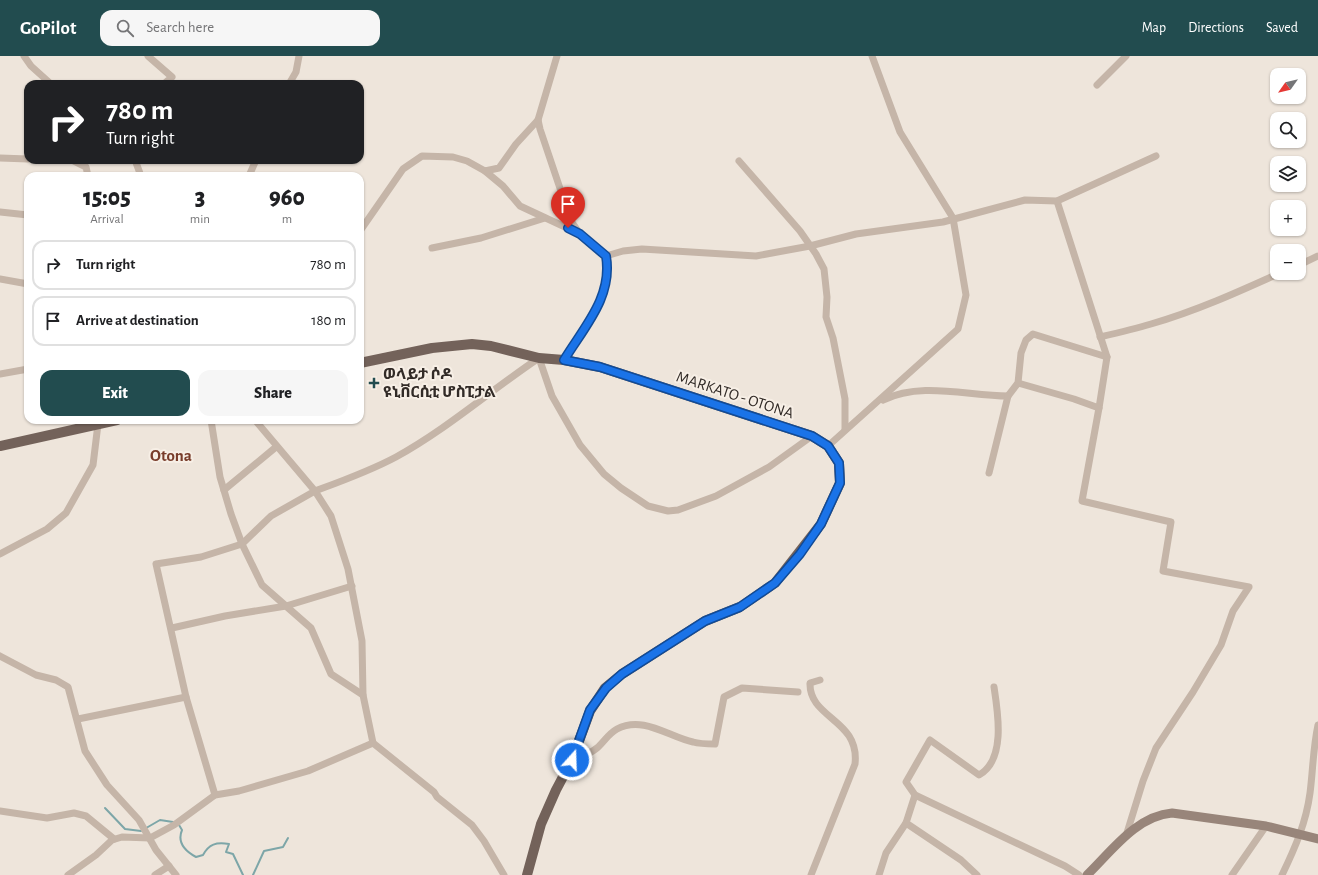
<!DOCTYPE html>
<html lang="en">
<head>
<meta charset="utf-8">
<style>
	:root { --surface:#fff; --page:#f6f6f6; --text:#202124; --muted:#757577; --line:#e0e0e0; --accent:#224c4f }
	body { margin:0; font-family:"Alegreya Sans","Noto Sans Ethiopic",sans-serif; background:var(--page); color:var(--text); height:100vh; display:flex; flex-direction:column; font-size:15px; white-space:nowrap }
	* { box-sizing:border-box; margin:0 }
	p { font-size:13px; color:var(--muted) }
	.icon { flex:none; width:22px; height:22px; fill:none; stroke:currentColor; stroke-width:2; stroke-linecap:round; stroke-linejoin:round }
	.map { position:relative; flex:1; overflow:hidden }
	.details { position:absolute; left:24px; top:116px; width:340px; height:252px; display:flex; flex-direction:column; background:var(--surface); border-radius:12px; box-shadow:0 1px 3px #0004 }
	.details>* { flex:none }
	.top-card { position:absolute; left:24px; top:24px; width:340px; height:84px; border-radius:12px; box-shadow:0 1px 3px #0004; background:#202124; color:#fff; overflow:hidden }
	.needle { width:26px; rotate:236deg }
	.buttons { position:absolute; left:1270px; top:12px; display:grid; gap:8px }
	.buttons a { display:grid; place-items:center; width:36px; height:36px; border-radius:8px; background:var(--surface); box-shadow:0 1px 3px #0004; font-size:20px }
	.pin { position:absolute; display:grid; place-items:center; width:34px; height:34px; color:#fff; margin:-41px -17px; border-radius:50% 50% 50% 0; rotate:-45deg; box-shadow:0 0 4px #0007 }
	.pin .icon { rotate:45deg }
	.me { position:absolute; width:44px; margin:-22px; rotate:20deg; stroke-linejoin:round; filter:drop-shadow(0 0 3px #0008) }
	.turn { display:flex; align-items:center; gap:14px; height:84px; padding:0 16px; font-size:18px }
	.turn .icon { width:52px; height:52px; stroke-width:2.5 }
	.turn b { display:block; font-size:28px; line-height:34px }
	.eta { display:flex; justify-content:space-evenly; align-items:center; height:68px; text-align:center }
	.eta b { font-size:24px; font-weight:800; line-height:28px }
	.cta { display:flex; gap:8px; margin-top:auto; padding:8px 16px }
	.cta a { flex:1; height:46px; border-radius:12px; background:var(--accent); color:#fff; font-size:16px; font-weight:800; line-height:46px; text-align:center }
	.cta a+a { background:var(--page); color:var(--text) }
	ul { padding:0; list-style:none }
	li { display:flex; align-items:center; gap:12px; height:50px; margin:0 8px 6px; padding:0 8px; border:2px solid var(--line); border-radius:12px }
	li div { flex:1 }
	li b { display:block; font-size:15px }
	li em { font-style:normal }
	header { display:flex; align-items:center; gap:24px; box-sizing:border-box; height:56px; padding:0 20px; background:var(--accent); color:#fff }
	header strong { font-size:19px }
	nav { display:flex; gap:22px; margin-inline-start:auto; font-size:14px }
	.search { width:280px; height:36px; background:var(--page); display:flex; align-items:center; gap:10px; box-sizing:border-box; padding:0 14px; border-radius:12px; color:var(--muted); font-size:15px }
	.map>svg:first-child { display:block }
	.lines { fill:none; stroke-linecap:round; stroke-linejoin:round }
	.stream { stroke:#7da6a8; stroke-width:2 }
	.street { stroke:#c5b5a8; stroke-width:7 }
	.secondary { stroke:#98857a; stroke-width:9 }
	.primary { stroke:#73625a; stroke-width:10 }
	.route-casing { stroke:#114b97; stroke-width:10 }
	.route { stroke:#1a73e8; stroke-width:7 }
	.poi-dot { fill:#224c4f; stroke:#f7efe6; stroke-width:1.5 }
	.labels { text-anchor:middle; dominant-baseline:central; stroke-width:4; stroke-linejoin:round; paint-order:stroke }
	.poi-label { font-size:16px; font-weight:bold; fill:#322b27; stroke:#f7efe6; text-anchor:start }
	.street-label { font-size:16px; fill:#322b27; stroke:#f7efe6 }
	.neighbourhood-label { font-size:17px; font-weight:bold; fill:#783c2a; stroke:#f7efe6 }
</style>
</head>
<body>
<header>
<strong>GoPilot</strong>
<div class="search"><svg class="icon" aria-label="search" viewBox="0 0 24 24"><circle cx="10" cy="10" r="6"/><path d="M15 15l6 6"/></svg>Search here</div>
<nav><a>Map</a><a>Directions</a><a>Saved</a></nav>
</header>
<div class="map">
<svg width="1318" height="819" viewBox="0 0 1318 819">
	<rect width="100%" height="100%" fill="#eee5db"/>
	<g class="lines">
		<g class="stream">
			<path d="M 105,752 L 125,773 L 141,775 L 160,764 L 173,766"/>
			<path d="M 179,769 L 182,774 C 177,786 185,795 196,801 L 203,799 C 209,788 216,786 229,788 L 226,796 L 233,798 L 243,819"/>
			<path d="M 253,819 L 264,795 L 283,791 L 288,782"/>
		</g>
		<g class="street">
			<path d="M 24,0 L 31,10 L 51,28"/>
			<path d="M 148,0 L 172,21 L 164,28"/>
			<path d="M 557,0 L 538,64 L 540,73 L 571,165 L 582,181 L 606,200 C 613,241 584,271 564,304"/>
			<path d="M 289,28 L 296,16 L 299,0"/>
			<path d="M 1097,29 L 1126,0"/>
			<path d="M 0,102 L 28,103"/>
			<path d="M 58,104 L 72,104"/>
			<path d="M 72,104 L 86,111 L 88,120"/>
			<path d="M 135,104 L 141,120"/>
			<path d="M 739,105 L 800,175 L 816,198 L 824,213 L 827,241 L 826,261 L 833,282 L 845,343 L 845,373"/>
			<path d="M 485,115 L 503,130 L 520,150 L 580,178"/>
			<path d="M 249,120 L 256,104"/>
			<path d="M 1057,145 L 1107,301 L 1099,352"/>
			<path d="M 0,156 L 28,159"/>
			<path d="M 360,175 L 403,113 L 422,100 L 453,101 L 467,105 L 485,115 L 499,112 L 516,88 L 538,64"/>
			<path d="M 432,192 L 481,182 L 545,162"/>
			<path d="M 606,200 L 623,195 L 642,193 L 756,200 L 810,190 L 856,178 L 943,166 L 1025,144 L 1057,145 L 1156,100"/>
			<path d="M 1299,209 L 1318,200"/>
			<path d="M 0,223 L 28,228"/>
			<path d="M 1100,281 C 1117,277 1134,273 1151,268 C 1196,255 1238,236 1280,217"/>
			<path d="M 0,318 L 28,313"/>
			<path d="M 1018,327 L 1074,343 L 1099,352 L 1082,445 L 1171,466 L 1163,515 L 1249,531 L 1233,555 L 1221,589 L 1193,636 L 1156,692 L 1143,725 L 1126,780"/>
			<path d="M 883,344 C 922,325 967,340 1008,340"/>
			<path d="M 211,364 L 220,421 L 231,458 L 242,488 L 262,529 L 311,572 L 331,618 L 363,639 L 373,687 L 434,736 L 437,741 L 472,769 L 484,785 L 504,819"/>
			<path d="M 828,390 L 958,273 L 966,239 L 953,162 L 900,76 L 872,0"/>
			<path d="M 989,417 L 1008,340 L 1018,327 L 1021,297 L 1026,284 L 1033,278 L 1107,301"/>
			<path d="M 224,434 L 276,391"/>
			<path d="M 0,498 L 47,473 L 66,457 L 93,409 L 98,368"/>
			<path d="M 172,572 L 225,560 L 286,550 L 352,530"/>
			<path d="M 0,600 L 36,619 L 56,624 L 68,631 L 85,695 L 107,729 L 139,764 L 156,794 L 176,819"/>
			<path d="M 994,631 C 998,657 1006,704 979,719 L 930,684 L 906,726 L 915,739 L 1065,810 L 1079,819"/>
			<path d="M 363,639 L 362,585 L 348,513 L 331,460 L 315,435 C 342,425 370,415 396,401 C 447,373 491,334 539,302 L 552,340 L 580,389 L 604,418 L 621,432 L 648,450 L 668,455 L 678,454 L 716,440 L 769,411 L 812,380"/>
			<path d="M 78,663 L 186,641"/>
			<path d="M 572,704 C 581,701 590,698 597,692 C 604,686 608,678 617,673 C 643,659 669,681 693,686 C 700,688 708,688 715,688 L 724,641 L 742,632 L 798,636"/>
			<path d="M 215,739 L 186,641 L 156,508 L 201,501 L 242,488 L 271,460 L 315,435 L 255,364"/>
			<path d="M 0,755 L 47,762 L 74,757 L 86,760 L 114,783"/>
			<path d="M 906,767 L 961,804 L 977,819"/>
			<path d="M 68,819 L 96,799 L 112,784 L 122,781 L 150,782 L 174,769 L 215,739 L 239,735 L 308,715 L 373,687"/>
			<path d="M 155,819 L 169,810"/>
			<path d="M 811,819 L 855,708 C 860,663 809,663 810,627 L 820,624"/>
			<path d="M 879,819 L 886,797 L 906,767 L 915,739"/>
			<path d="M 1232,819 L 1266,770"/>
			<path d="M 1282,819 C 1295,792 1306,767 1310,737 C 1313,714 1313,692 1318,669"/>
		</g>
		<path class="secondary" d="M 1087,819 C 1111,796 1136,760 1172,757 L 1266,770 L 1318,783"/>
		<g class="primary">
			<path d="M 360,307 L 432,292 L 472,288 L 491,290 L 539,302 L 564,304 L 600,311 L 812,380 L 828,390 L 839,407 L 840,427 L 821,468 L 775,527 L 740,551 L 705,565 L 622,618 L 605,632 L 590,655 L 572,704 L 556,734 L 541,768 L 527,819"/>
			<path d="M 0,390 L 117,364"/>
		</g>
	</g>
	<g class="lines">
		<g class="route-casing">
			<path id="route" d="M 568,172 L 580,178 L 606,200 C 613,241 584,271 564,304 L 600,311 L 812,380 L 828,390 L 839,407 L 840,427 L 821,468 L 800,498 L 775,527 L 740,551 L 705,565 L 622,618 L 606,632 L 590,654 L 572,704"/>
		</g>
		<use href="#route" class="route"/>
	</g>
	<path class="poi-dot" d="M372 321h4v4h4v4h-4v4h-4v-4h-4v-4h4z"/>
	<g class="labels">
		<g class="poi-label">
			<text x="383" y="318">ወላይታ ሶዶ<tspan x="383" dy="18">ዩኒቨርሲቲ ሆስፒታል</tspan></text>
		</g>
		<g class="street-label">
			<text transform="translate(735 339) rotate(18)">MARKATO - OTONA</text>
		</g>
		<g class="neighbourhood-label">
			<text x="171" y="399">Otona</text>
		</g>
	</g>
</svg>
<div class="buttons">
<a><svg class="needle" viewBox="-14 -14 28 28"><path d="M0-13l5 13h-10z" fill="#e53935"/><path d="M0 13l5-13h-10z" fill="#757577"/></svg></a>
<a><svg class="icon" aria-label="search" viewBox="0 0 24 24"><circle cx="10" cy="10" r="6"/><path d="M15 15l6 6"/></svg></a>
<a><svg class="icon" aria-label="layers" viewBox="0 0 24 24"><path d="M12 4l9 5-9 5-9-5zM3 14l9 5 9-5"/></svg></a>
<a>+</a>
<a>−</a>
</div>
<div class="pin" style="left:568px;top:172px;background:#d93025"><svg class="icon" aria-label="arrive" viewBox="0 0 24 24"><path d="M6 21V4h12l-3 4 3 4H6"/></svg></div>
<svg class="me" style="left:572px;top:704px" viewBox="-20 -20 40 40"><circle r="17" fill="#1a73e8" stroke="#fff" stroke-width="3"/><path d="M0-11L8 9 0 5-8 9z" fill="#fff"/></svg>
<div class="top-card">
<div class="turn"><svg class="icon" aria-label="right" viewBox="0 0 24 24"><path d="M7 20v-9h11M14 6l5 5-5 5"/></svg><div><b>780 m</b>Turn right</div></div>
</div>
<section class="details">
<div class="eta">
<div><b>15:05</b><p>Arrival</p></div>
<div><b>3</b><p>min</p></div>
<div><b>960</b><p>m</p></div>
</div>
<ul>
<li><svg class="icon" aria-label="right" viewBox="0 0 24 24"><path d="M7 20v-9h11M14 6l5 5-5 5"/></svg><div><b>Turn right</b></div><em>780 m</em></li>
<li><svg class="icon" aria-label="arrive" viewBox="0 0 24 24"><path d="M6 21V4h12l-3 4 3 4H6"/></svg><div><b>Arrive at destination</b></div><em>180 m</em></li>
</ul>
<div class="cta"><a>Exit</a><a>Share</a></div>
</section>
</div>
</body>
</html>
